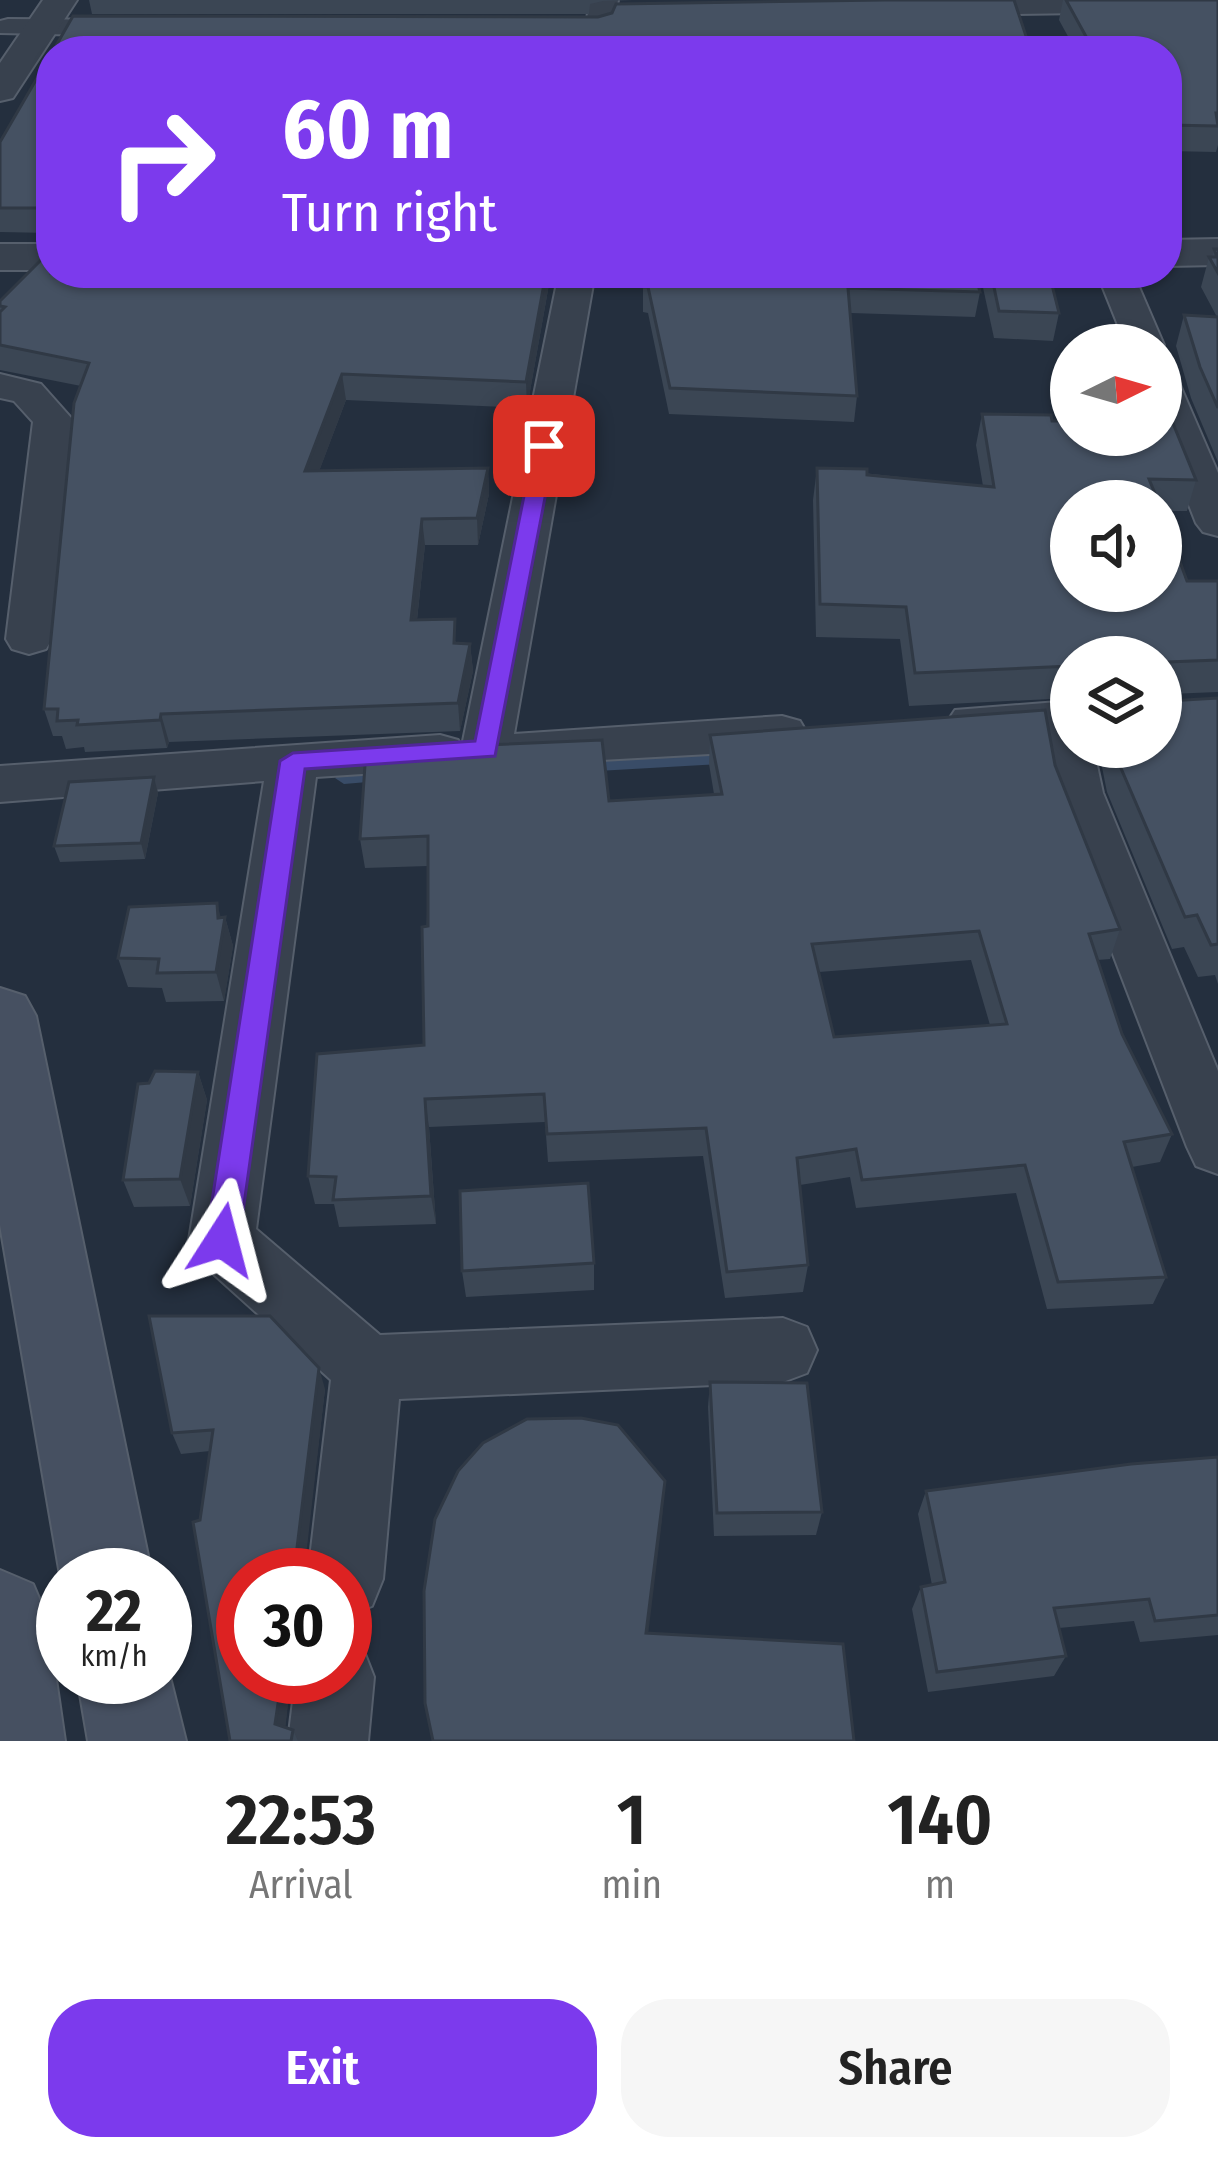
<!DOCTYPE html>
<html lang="en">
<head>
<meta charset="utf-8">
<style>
	:root { --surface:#fff; --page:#f6f6f6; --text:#222; --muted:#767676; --accent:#7c3aed }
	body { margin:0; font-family:"Fira Sans Condensed",sans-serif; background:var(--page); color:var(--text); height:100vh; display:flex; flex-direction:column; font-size:45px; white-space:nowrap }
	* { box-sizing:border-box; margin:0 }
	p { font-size:39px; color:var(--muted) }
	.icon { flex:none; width:66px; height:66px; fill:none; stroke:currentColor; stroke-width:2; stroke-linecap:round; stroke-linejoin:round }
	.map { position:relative; height:1741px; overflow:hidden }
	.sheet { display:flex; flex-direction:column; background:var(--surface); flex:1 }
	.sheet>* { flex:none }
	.guide { position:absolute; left:36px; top:36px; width:1146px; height:252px; border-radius:48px; box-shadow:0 3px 9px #0004; background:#7c3aed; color:#fff; overflow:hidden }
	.needle { width:78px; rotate:85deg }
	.controls { position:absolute; left:1050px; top:324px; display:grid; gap:24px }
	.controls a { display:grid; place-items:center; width:132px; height:132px; border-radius:50%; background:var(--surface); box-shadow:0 3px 9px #0004; font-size:60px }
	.speed { position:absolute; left:36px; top:1548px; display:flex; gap:24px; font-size:60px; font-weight:700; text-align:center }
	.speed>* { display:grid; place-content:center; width:156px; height:156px; border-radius:50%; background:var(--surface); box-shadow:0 3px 9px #0004; line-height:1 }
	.speed small { font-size:30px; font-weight:400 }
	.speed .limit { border:18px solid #d22; background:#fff; color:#111 }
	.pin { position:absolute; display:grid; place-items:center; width:102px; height:102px; color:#fff; margin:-51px; border-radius:24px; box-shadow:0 6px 18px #0006 }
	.me { position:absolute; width:132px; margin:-66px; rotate:9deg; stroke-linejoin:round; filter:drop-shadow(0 0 9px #0008) }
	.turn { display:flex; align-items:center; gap:42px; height:252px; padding:0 48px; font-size:54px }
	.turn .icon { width:156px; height:156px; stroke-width:2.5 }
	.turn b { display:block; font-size:84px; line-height:102px }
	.eta { display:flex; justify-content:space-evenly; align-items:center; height:204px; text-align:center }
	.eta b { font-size:72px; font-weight:600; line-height:84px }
	.action { display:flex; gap:24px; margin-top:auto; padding:24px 48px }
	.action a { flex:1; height:138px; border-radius:48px; background:var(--accent); color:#fff; font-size:48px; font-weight:600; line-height:138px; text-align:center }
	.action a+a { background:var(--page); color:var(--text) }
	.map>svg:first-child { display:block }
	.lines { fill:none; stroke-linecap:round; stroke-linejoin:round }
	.stream { fill:#394c67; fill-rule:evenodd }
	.minor-casing { stroke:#565f6c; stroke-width:4 }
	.tertiary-casing { stroke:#565f6c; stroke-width:4 }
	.secondary-casing { stroke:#565f6c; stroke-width:4 }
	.minor { fill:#38414e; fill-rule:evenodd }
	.tertiary { fill:#38414e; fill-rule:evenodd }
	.secondary { fill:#465061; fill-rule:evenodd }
	.wall { fill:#3b4654; fill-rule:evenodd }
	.shaded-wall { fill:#303945 }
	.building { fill:#455162; stroke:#303945; stroke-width:3; fill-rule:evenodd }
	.route { fill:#7c3aed; stroke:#51269a; stroke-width:3 }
</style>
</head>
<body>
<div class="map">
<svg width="1218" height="1741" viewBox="0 0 1218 1741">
	<rect width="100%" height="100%" fill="#242f3e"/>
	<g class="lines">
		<g class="stream">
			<path d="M 732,753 L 738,755 L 740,759 L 738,763 L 580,772 L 572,766 L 580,760 Z"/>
			<path d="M 385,770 L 391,772 L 394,776 L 391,780 L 344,784 L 335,778 L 344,772 Z"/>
		</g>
		<g class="minor-casing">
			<g id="minor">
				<path d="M 590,0 L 618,0 L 610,51 L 582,51 Z"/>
				<path d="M 936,0 L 1218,0 L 1218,11 L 941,15 L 927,7 Z"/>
				<path d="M 8,19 L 137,20 L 151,28 L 137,36 L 0,33 L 0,21 Z"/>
				<path d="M 559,273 L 595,273 L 514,734 L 782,716 L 800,721 L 807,733 L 800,745 L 782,750 L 529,764 L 508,754 L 504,761 L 486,766 L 468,761 L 464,754 L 458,764 L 440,769 L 316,777 L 256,1229 L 380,1335 L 783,1318 L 807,1327 L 817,1350 L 807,1373 L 783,1382 L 399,1399 L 383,1579 L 372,1606 L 345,1617 L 345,1575 L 308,1575 L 331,1380 L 199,1261 L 189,1240 L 264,781 L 0,802 L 0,766 L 440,735 L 458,740 L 462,746 Z"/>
				<path d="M 1097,273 L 1133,273 L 1164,345 L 1161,349 L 1161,345 L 1126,345 Z"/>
				<path d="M 1161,373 L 1175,377 L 1180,385 L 1218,473 L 1218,536 L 1203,532 L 1196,523 L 1161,434 Z"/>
				<path d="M 0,374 L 41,384 L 73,420 L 52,639 L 46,649 L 29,654 L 12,649 L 6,639 L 33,422 L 14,401 L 0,398 Z"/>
				<path d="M 1071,701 L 1071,747 L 1093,747 L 1103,793 L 1218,1071 L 1218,1174 L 1196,1166 L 1187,1147 L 1051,793 L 1041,735 L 972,739 L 955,734 L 947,722 L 955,710 Z"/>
				<path d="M 345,1642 L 363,1649 L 374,1677 L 368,1741 L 288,1741 L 296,1677 L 345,1677 Z"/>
			</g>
		</g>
		<g class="tertiary-casing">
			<g id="tertiary">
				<path d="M 43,0 L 77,0 L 13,98 L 0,101 L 0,63 Z"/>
				<path d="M 1218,239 L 1218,265 L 1167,266 L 1167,240 Z"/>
				<rect x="0" y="244" width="51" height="26"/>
			</g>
		</g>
		<g class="secondary-casing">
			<g id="secondary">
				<path d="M 0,988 L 25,996 L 36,1016 L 152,1575 L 63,1575 L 63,1583 L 60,1575 L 0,1225 Z"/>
				<path d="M 0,1570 L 33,1584 L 47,1617 L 65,1741 L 0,1741 Z"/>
				<path d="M 165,1657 L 186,1741 L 88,1741 L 77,1677 L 165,1677 Z"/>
			</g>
		</g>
		<use href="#minor" class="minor"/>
		<use href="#tertiary" class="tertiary"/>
		<use href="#secondary" class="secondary"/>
	</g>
	<g class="wall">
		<path d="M 89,0 L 633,0 L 603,1 L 590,4 L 589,14 L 92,14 Z"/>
		<path d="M 1063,0 L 1218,0 L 1218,145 L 1216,152 L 1167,151 L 1167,51 L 1076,51 L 1059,20 Z"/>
		<path d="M 51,54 L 51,233 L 0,232 L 0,142 Z"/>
		<path d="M 1214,249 L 1218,249 L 1218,462 L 1191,398 L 1176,346 L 1184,315 L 1217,317 L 1201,287 L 1209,257 L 1212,257 Z"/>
		<path d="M 51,273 L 551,273 L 527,408 L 346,400 L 319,471 L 488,468 L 489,494 L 478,545 L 425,545 L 417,620 L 458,643 L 470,644 L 473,671 L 460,731 L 169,742 L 167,748 L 85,752 L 84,747 L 66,749 L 62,736 L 53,736 L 44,709 L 81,386 L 0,370 L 0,301 Z"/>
		<path d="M 643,273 L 975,273 L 980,292 L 975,317 L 851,313 L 857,396 L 854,422 L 669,414 L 648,313 L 643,312 Z"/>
		<path d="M 984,273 L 1049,273 L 1059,313 L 1053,341 L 994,338 L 982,283 Z"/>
		<path d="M 982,414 L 1052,421 L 1196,480 L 1187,511 L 1161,511 L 1187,581 L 1218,581 L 1218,692 L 1169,694 L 1169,701 L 1218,698 L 1218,984 L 1215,975 L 1198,977 L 1184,947 L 1172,949 L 1107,792 L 1098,747 L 1161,747 L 1161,657 L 1071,657 L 1071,698 L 909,706 L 900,639 L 816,637 L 813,500 L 817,468 L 983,486 L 976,445 ZM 1071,501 L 1161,501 L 1161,591 Z"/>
		<path d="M 710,735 L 1055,765 L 1120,929 L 1110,959 L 1097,960 L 1122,1034 L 1172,1134 L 1160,1162 L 1132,1167 L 1166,1277 L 1153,1304 L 1047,1309 L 1016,1193 L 856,1208 L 850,1177 L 800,1185 L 808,1265 L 803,1292 L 725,1298 L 703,1156 L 548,1162 L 545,1122 L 429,1127 L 436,1224 L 339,1227 L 334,1204 L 315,1204 L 308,1176 L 424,1045 L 428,866 L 365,868 L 360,839 L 609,801 L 714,794 L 709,764 ZM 971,960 L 990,1025 L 834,1037 L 819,972 Z"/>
		<path d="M 154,777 L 158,793 L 145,859 L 60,862 L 54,846 Z"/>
		<path d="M 221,917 L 225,917 L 233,946 L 224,1001 L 166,1002 L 162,988 L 128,987 L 118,958 Z"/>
		<path d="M 198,1072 L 207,1100 L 190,1206 L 134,1207 L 123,1180 Z"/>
		<path d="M 594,1263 L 594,1290 L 466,1297 L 462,1271 Z"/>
		<path d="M 710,1382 L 822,1512 L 816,1535 L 714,1536 L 708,1407 Z"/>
		<path d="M 325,1389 L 305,1558 L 243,1677 L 291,1677 L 285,1727 L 293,1730 L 298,1741 L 230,1741 L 200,1520 L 210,1451 L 181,1454 L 172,1433 Z"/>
		<path d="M 1218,1457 L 1218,1635 L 1140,1642 L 1134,1621 L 1059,1628 L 1066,1656 L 1054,1676 L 928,1692 L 912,1609 L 921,1587 L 932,1585 L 918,1514 L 926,1491 Z"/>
	</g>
	<g class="shaded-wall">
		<path d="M 546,273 L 551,273 L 527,408 L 526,382 Z"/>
		<path d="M 342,374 L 346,400 L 309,498 L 305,471 Z"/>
		<path d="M 488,468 L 489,494 L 478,545 L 477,518 Z"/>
		<path d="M 422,519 L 425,545 L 414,647 L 411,620 Z"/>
		<path d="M 470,644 L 473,671 L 460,731 L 458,703 Z"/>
		<path d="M 161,714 L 169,742 L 167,748 L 160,720 Z"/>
		<path d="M 154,777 L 158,793 L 145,859 L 141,843 Z"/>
		<path d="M 217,903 L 223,926 L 225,917 L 233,946 L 224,1001 L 216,972 Z"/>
		<path d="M 198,1072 L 207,1100 L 190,1206 L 180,1179 Z"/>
		<path d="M 425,1099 L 429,1127 L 436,1224 L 431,1196 Z"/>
		<path d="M 319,1368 L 325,1389 L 304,1574 L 296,1556 Z"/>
		<path d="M 665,1481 L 662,1520 L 644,1668 L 646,1633 Z"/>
		<path d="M 282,1677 L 291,1677 L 284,1740 L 275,1724 Z"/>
	</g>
	<g class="building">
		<path d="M 884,0 L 1014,0 L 1031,51 L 53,51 L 73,16 L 598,17 L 612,13 L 616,4 Z"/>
		<path d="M 1066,0 L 1218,0 L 1218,113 L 1216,113 L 1218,126 L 1167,125 L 1167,51 L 1094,51 Z"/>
		<path d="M 51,54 L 51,208 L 0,208 L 0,142 Z"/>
		<path d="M 1214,249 L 1218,249 L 1218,273 L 1209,257 L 1217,257 Z"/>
		<path d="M 51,250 L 51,273 L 546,273 L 526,382 L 342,374 L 305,471 L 488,468 L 477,518 L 422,519 L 411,620 L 455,619 L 454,643 L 470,644 L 458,703 L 161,714 L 160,720 L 77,725 L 78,720 L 57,721 L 58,709 L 44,709 L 74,403 L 89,363 L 0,345 L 0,312 L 5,307 L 0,306 L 0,301 Z"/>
		<path d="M 644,273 L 975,273 L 980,292 L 848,288 L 857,396 L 670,388 L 648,287 L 644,287 Z"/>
		<path d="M 991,273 L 1049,273 L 1059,313 L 999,311 Z"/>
		<path d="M 1184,315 L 1218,317 L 1218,408 L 1200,367 Z"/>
		<path d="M 982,414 L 1051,415 L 1052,421 L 1071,421 L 1071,435 L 1161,435 L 1161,421 L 1172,421 L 1196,480 L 1149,479 L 1158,501 L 1071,501 L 1071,591 L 1161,591 L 1161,510 L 1187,581 L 1218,581 L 1218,660 L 1168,662 L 1169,701 L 1218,698 L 1218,944 L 1211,945 L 1197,915 L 1185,917 L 1117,759 L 1115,747 L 1161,747 L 1161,657 L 1071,657 L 1071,666 L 915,673 L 906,607 L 820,604 L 817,468 L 867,469 L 867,475 L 994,487 Z"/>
		<path d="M 1045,710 L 1055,765 L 1120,929 L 1089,934 L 1122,1034 L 1172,1134 L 1124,1142 L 1166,1277 L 1058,1282 L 1025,1165 L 862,1180 L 856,1149 L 797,1158 L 808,1265 L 727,1272 L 706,1128 L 547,1134 L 544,1094 L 425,1099 L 431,1196 L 333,1200 L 336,1177 L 308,1176 L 317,1054 L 424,1045 L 422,927 L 428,926 L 428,836 L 360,839 L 366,750 L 602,740 L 609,801 L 722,794 L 710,735 ZM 979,931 L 1007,1024 L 834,1037 L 812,944 Z"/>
		<path d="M 154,777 L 141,843 L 54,846 L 69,782 Z"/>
		<path d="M 217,903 L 218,918 L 225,917 L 216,972 L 157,973 L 159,959 L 118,958 L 129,907 Z"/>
		<path d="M 155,1071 L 198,1072 L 180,1179 L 123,1180 L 138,1084 L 149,1083 Z"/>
		<path d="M 588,1183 L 594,1263 L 462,1271 L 460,1191 Z"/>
		<path d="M 149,1316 L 270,1316 L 319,1368 L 296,1556 L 313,1561 L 312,1575 L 243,1575 L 243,1677 L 282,1677 L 275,1724 L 293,1730 L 291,1741 L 230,1741 L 193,1522 L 200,1520 L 213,1430 L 172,1433 Z"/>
		<path d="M 710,1382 L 807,1383 L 822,1512 L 717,1513 Z"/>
		<path d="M 581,1418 L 618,1425 L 665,1481 L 646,1633 L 843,1644 L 854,1741 L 433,1741 L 425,1703 L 424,1591 L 435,1519 L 458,1471 L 483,1443 L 527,1419 Z"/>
		<path d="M 1218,1457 L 1218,1615 L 1155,1621 L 1149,1599 L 1054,1608 L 1066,1656 L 937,1672 L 921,1587 L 945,1582 L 926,1491 L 1131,1464 Z"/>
	</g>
	<path class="route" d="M 544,440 L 555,446 L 495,756 L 305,769 L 239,1240 L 234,1250 L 222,1254 L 211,1250 L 206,1240 L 280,761 L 293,753 L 475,741 L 534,446 Z"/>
</svg>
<div class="controls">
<a><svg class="needle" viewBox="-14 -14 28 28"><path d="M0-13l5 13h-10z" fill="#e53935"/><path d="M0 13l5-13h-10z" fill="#767676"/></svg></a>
<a><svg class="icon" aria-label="sound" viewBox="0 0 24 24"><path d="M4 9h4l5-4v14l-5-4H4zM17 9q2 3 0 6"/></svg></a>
<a><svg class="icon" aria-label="layers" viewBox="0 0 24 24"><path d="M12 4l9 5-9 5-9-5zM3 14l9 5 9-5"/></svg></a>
</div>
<div class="speed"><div>22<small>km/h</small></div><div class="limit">30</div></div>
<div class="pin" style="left:544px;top:446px;background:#d93025"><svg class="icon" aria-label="arrive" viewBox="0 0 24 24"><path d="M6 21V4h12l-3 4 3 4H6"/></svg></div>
<svg class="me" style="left:222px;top:1240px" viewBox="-20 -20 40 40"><path d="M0-17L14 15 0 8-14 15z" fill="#7c3aed" stroke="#fff" stroke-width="4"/></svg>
<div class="guide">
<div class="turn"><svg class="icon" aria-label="right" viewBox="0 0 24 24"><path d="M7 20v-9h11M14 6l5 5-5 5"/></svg><div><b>60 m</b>Turn right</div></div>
</div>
</div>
<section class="sheet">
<div class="eta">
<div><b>22:53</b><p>Arrival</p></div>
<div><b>1</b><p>min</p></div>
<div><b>140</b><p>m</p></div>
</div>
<div class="action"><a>Exit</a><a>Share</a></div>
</section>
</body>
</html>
